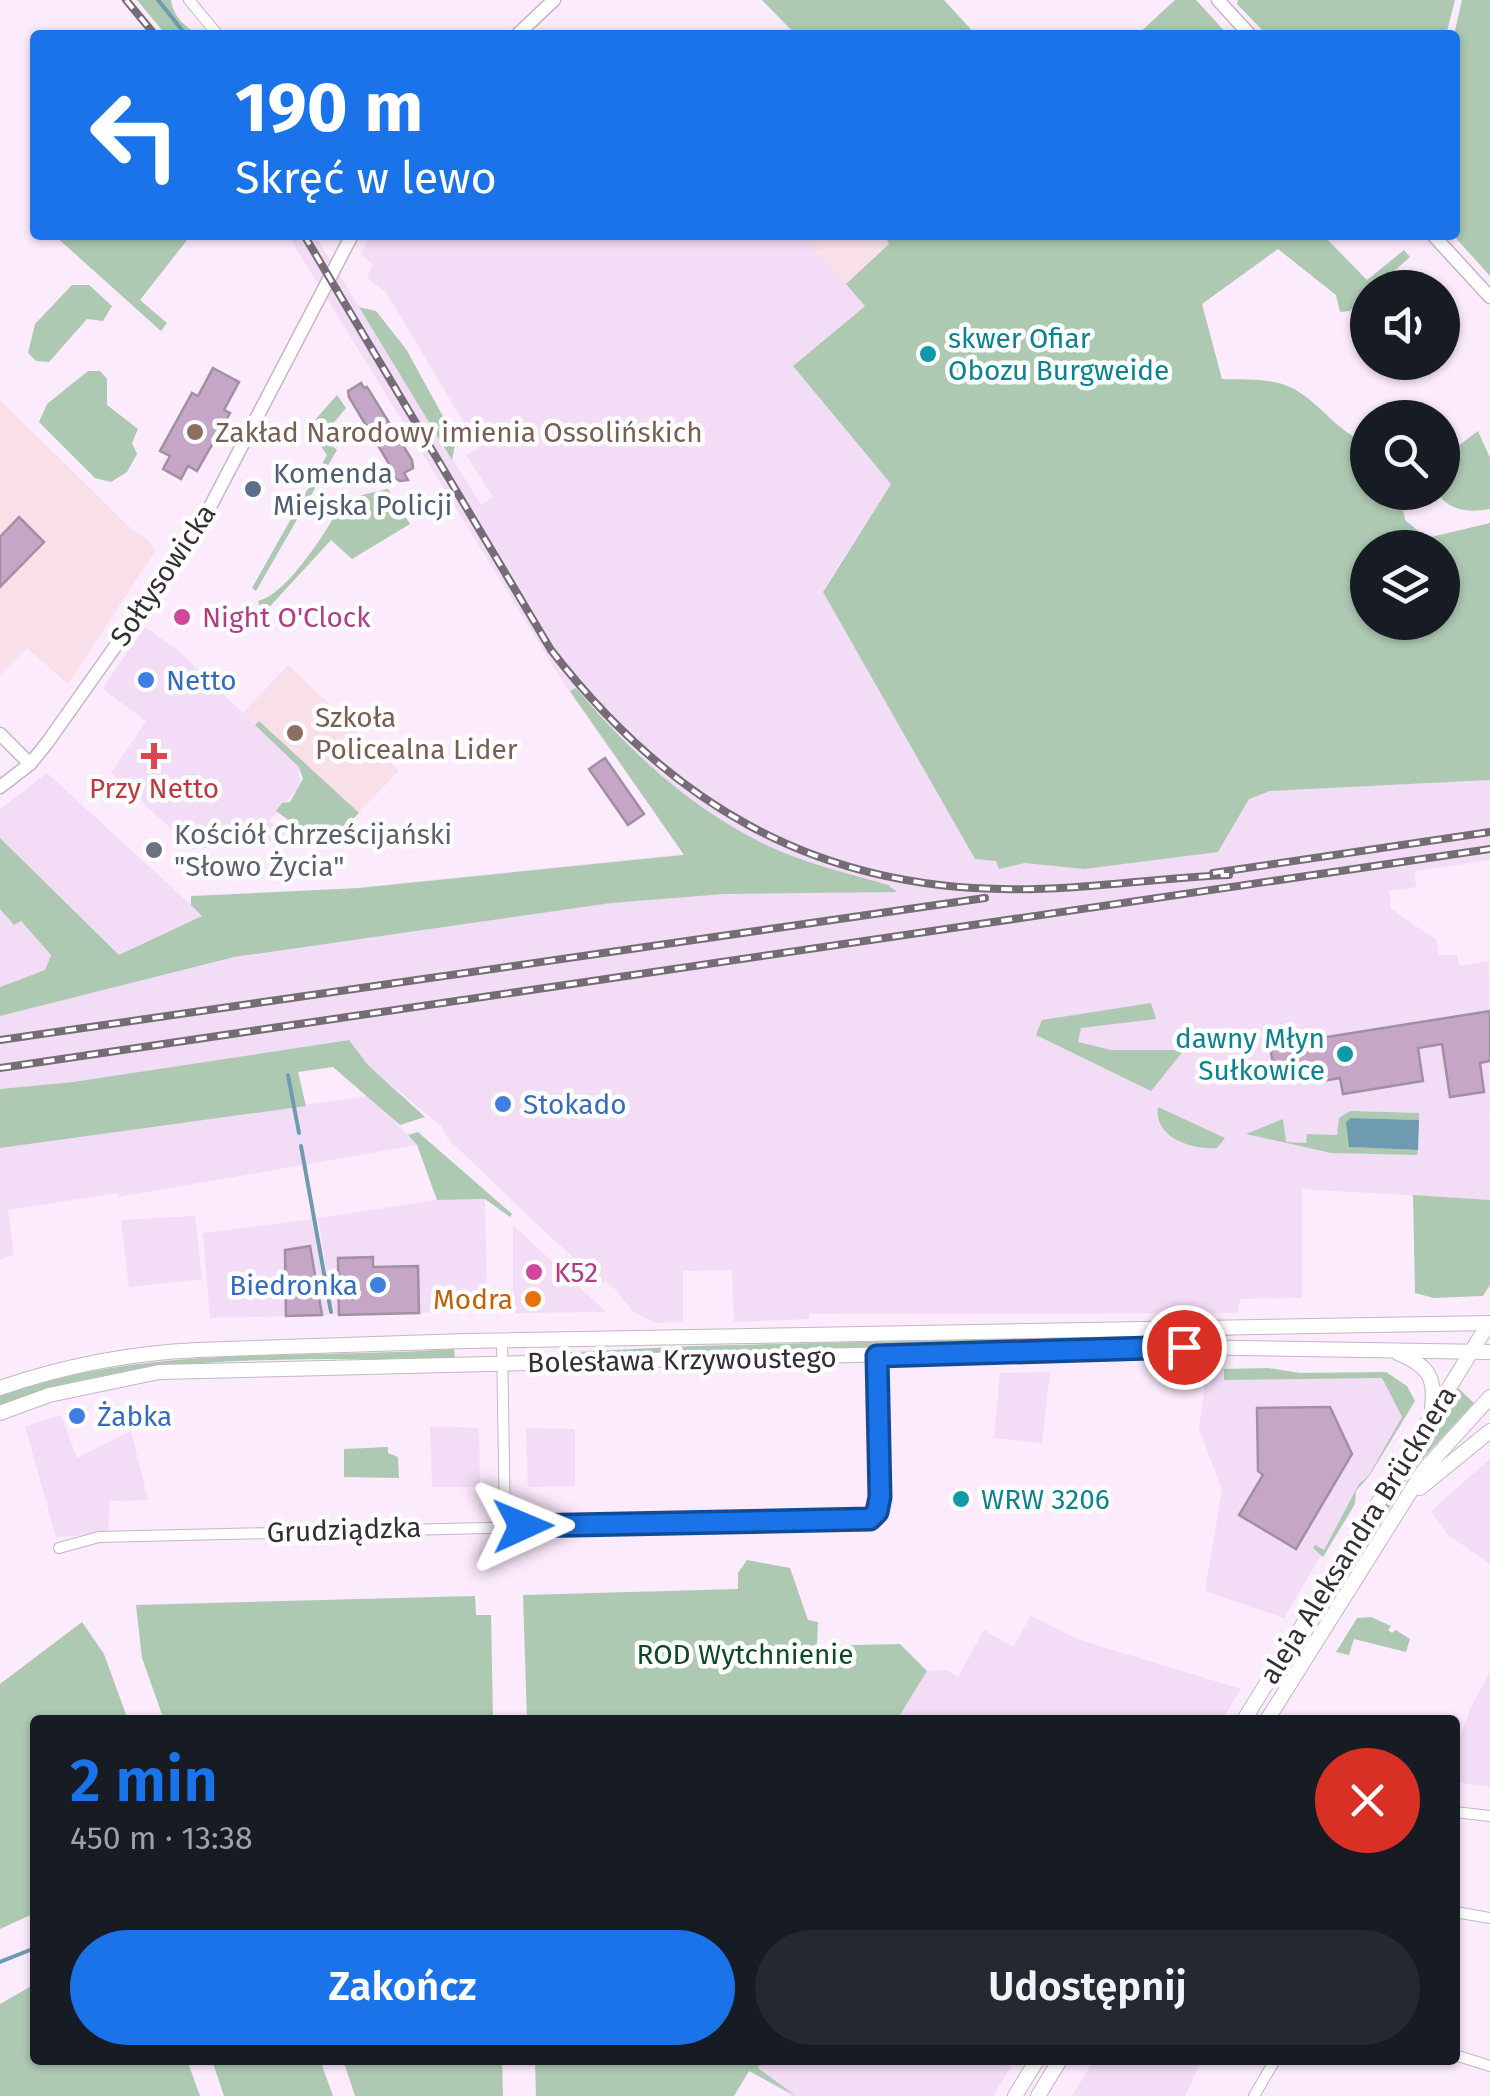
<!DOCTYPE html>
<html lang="pl">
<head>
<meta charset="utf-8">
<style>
	:root { --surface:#171b24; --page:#242831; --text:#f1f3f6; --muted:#9ea1a6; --accent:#1a73e8 }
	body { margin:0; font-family:"Fira Sans",sans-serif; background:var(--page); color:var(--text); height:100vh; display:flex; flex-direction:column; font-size:38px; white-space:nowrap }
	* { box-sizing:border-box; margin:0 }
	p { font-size:32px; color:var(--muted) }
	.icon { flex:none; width:55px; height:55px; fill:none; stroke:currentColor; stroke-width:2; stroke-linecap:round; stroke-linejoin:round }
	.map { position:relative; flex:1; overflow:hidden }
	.details { position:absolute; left:30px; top:1715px; width:1430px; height:350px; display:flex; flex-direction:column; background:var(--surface); border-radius:10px; box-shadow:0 2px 8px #0004 }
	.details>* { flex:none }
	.hud { position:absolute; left:30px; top:30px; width:1430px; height:210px; border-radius:10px; box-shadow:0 2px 8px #0004; background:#1a73e8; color:#fff; overflow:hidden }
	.tools { position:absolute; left:1350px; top:270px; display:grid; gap:20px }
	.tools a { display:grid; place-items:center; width:110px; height:110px; border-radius:50%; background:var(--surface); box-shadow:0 2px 8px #0004; font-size:50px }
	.pin { position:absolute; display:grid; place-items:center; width:85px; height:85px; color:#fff; margin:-42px; border:5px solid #fff; border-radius:50%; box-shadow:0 2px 10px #0007 }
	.me { position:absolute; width:110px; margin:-55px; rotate:89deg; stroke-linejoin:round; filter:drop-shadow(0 0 8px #0008) }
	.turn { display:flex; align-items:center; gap:35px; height:210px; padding:0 40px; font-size:45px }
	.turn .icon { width:130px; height:130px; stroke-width:2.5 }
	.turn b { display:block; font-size:70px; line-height:85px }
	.round { display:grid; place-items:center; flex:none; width:105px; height:105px; border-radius:52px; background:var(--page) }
	.head { display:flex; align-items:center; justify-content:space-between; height:170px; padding:0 40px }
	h1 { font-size:60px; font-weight:600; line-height:75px; color:var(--accent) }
	.primary-button { display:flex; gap:20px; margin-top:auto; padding:20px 40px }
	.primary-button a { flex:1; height:115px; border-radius:60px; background:var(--accent); color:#fff; font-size:40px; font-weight:600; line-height:115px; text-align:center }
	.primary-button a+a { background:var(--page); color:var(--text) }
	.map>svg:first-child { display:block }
	.built { fill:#f3dcf5 }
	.education { fill:#f9dfe7 }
	.green { fill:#adc9b2; fill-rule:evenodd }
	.water { fill:#6f9bb1 }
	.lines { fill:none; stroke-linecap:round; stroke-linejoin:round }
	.stream { stroke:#6f9bb1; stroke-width:4 }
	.building { fill:#c5a6c7; stroke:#a090a1; stroke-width:2.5 }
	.minor-casing { stroke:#c6b5c7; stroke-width:12 }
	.tertiary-casing { stroke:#c6b5c7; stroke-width:15 }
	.secondary-casing { stroke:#c6b5c7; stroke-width:16 }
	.minor { stroke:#fff; stroke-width:10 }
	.tertiary { stroke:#fff; stroke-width:12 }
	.secondary { stroke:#fff; stroke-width:14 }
	.rail-casing { stroke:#766c77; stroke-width:8 }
	.rail { stroke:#fff; stroke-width:4; stroke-dasharray:11; stroke-linecap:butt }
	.route-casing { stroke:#114b97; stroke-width:25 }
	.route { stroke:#1a73e8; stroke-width:18 }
	.culture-dot { fill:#0f9aa8; stroke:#fff; stroke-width:4 }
	.education-dot { fill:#8d6e63; stroke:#fff; stroke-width:4 }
	.service-dot { fill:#5c6f8a; stroke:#fff; stroke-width:4 }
	.hotel-dot { fill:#d1479c; stroke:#fff; stroke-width:4 }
	.shop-dot { fill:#3f7fe0; stroke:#fff; stroke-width:4 }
	.health-dot { fill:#e0444e; stroke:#fff; stroke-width:4 }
	.worship-dot { fill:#6b7280; stroke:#fff; stroke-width:4 }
	.food-dot { fill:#e8710a; stroke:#fff; stroke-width:4 }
	.labels { text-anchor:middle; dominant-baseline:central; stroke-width:9; stroke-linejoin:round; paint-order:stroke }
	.culture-label { font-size:28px; fill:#0d838f; stroke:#fff; text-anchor:start }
	.education-label { font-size:28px; fill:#785e54; stroke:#fff; text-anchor:start }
	.service-label { font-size:28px; fill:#4e5e75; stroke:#fff; text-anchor:start }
	.street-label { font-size:28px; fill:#342e35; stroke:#fff }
	.hotel-label { font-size:28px; fill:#b23c85; stroke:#fff; text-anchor:start }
	.shop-label { font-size:28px; fill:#366cbe; stroke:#fff; text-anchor:start }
	.health-label { font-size:28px; fill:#be3a42; stroke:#fff }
	.worship-label { font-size:28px; fill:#5b616d; stroke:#fff; text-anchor:start }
	.food-label { font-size:28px; fill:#c56008; stroke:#fff; text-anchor:end }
	.park-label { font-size:28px; fill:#104923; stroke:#fff }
</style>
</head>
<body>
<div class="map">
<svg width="1490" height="2096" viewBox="0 0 1490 2096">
	<rect width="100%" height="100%" fill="#fceafd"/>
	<g class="built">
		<path d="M 288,235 L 315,235 L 481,505 L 493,497 L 466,455 L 479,448 L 386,292 L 367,278 L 373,265 L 361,254 L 370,235 L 802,235 L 865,305 L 793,366 L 891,484 L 824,588 L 975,859 L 1038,864 L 1218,852 L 1249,798 L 1270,791 L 1490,780 L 1490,860 L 1415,871 L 1416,887 L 1389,891 L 1391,909 L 1436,940 L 1439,955 L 1457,955 L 1459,966 L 1489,961 L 1490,1200 L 1302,1189 L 1302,1298 L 1240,1299 L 1238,1313 L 809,1314 L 809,1319 L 734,1322 L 732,1270 L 683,1271 L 683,1322 L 656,1323 L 632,1311 L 615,1289 L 605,1281 L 601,1283 L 542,1229 L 448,1139 L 441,1126 L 368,1065 L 349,1040 L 73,1082 L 0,1089 L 0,1016 L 60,1001 L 118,955 L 0,838 L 0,809 L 47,773 L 191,905 L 684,854 L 569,692 Z"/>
		<path d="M 145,627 L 181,653 L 299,767 L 301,786 L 269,821 L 285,833 L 279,840 L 193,849 L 111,773 L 146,721 L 104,690 L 104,686 Z"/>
		<path d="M 0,909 L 13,924 L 20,921 L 51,955 L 45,970 L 0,987 Z"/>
		<path d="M 370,1096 L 417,1145 L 119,1197 L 118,1193 L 8,1210 L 14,1255 L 0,1260 L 0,1148 Z"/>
		<path d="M 485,1199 L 487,1311 L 334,1315 L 318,1218 L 437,1200 Z"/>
		<path d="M 195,1216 L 202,1279 L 129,1287 L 121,1220 Z"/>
		<path d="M 313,1219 L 329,1315 L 210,1318 L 203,1233 Z"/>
		<path d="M 513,1225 L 606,1312 L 513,1313 Z"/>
		<path d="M 1207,1369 L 1224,1369 L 1225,1380 L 1383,1378 L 1402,1417 L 1369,1475 L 1363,1478 L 1353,1494 L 1353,1500 L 1284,1618 L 1205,1591 L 1222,1490 L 1199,1429 Z"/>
		<path d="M 1050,1372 L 1042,1443 L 994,1438 L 1000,1373 Z"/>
		<path d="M 61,1415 L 77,1458 L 131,1431 L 148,1500 L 110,1501 L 108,1534 L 56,1537 L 25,1426 Z"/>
		<path d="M 430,1426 L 479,1428 L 480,1487 L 432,1487 Z"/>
		<path d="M 526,1428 L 575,1429 L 575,1486 L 528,1487 Z"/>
		<path d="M 1490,1459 L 1490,1564 L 1447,1534 L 1431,1511 Z"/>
		<path d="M 1031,1616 L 1077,1639 L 1241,1689 L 1222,1720 L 897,1720 L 927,1671 L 946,1670 L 958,1677 L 984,1630 L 1013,1647 Z"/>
		<path d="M 1490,1672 L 1490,1787 L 1455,1782 L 1455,1751 L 1471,1707 Z"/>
		<path d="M 755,2060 L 1015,2060 L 993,2096 L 791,2096 L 749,2070 Z"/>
		<path d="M 1094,2060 L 1202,2060 L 1185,2096 L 1072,2096 Z"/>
	</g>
	<g class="education">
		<path d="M 802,235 L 899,235 L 846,284 Z"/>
		<path d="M 0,400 L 128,526 L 149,541 L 155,551 L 68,684 L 27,648 L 0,675 Z"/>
		<path d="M 288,665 L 399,771 L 354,817 L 243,713 Z"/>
	</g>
	<g class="green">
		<path d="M 137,0 L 171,0 C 173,17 187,29 201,35 L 166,35 Z"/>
		<path d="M 762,0 L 944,0 L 976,35 L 796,35 Z"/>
		<path d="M 1175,0 L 1196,0 L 1228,35 L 1137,35 Z"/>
		<path d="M 1238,0 L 1455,0 L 1446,35 L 1267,35 L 1237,4 Z"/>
		<path d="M 1462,0 L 1490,0 L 1490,276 L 1453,235 L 1454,35 Z"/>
		<path d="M 54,235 L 191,235 L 140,300 L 167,323 L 161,331 Z"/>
		<path d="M 885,235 L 1323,235 L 1367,280 L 1404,250 L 1410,257 L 1376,287 L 1368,288 L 1367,295 L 1350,311 L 1340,312 L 1336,295 L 1278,249 L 1202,304 L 1222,379 C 1247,380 1276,377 1299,392 C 1324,408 1338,432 1367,443 L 1368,492 L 1400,493 L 1405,520 L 1427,538 L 1490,523 L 1490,780 L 1270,791 L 1249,799 L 1218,852 L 1084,869 L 1025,863 L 999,869 L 996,861 L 975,859 L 823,592 L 891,484 L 793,366 L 865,306 L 846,284 L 889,244 ZM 1368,548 L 1442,548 L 1442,622 L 1368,622 Z"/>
		<path d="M 72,285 L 89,285 L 112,306 L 103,321 L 87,319 L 49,362 L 36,361 L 28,353 L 35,324 Z"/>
		<path d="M 359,307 L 376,311 L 406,349 L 456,440 L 452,460 Z"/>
		<path d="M 88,371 L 100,371 L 107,379 L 107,405 L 138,429 L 132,443 L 137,454 L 127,472 L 111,482 L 95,478 L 39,422 L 47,404 Z"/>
		<path d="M 337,395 L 346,408 L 322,437 L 337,450 L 256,591 L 252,588 L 327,455 L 308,428 Z"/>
		<path d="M 1478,431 L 1490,458 L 1490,509 C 1468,513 1450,511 1437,493 L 1442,492 L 1443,450 L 1446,455 Z"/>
		<path d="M 388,489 L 410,524 L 352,559 L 331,540 L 262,615 L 258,601 C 288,594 329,528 344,499 Z"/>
		<path d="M 576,688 C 629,751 689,807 764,844 C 803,863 847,873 888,885 L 897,892 L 724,894 L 611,903 L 234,957 L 0,1016 L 0,987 L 45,970 L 51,955 L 21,921 L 14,925 L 0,909 L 0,838 L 119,955 L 202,916 L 191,905 L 191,896 L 359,888 L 684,855 L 570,691 Z"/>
		<path d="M 259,721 L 359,813 L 347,825 L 309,835 L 276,811 L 282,803 L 290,802 L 303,779 L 299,767 L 255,725 Z"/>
		<path d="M 1151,1003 L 1156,1019 L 1081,1028 L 1078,1042 L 1111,1050 L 1184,1050 L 1151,1091 L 1036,1035 L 1042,1020 Z"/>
		<path d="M 349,1040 L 368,1065 L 425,1117 L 400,1125 L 333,1067 L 298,1072 L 306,1106 L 0,1148 L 0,1089 L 73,1082 Z"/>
		<path d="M 1158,1107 L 1225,1138 L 1217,1148 C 1193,1150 1153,1138 1158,1107 Z"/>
		<path d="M 1350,1111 L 1419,1113 L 1419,1120 L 1352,1118 L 1349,1147 L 1418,1150 L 1417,1155 L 1331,1153 L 1246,1134 L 1283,1119 L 1286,1142 L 1306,1143 L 1307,1134 L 1337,1135 L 1339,1118 Z"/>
		<path d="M 418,1132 L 512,1214 L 510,1217 L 485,1199 L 437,1200 L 417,1145 L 408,1135 Z"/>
		<path d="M 1413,1195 L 1490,1200 L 1490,1285 L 1483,1296 L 1434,1298 L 1415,1293 Z"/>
		<path d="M 1189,1334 L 1237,1335 L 1101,1344 L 518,1355 L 694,1346 Z"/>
		<path d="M 454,1349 L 455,1358 C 304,1362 143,1348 0,1406 L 0,1396 C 147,1343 302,1360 454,1349 Z"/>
		<path d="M 1268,1368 L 1300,1373 L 1386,1372 L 1407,1386 L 1415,1401 L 1370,1475 L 1356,1491 L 1355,1504 L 1323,1557 L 1313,1548 L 1315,1545 L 1324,1550 L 1359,1484 L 1369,1475 L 1402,1417 L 1382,1378 L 1224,1380 L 1224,1369 Z"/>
		<path d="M 1458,1388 L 1474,1403 L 1415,1467 L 1328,1604 L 1326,1601 Z"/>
		<path d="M 388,1447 L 388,1453 L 398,1457 L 399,1478 L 344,1477 L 344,1449 Z"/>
		<path d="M 747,1560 L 790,1568 L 808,1620 L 818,1622 L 817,1646 L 900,1644 L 927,1671 L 897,1720 L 527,1720 L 523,1595 L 738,1589 L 738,1573 Z"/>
		<path d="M 475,1596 L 476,1615 L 491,1615 L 493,1720 L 164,1720 L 142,1658 L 136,1605 Z"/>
		<path d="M 1371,1617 L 1391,1626 L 1388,1630 L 1392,1633 L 1396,1630 L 1410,1639 L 1406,1652 L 1354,1639 L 1349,1655 L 1336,1652 L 1357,1618 Z"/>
		<path d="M 82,1622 L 104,1654 L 128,1720 L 35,1720 L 35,1913 L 0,1929 L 0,1684 Z"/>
		<path d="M 35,1984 L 35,2060 L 187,2060 L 200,2096 L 0,2096 L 0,2004 Z"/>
		<path d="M 212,2060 L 320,2060 L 333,2096 L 224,2096 Z"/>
		<path d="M 343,2060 L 502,2060 L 503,2096 L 355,2096 Z"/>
		<path d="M 535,2060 L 762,2060 L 758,2068 L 796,2096 L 749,2071 L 734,2096 L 536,2096 Z"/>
	</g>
	<path class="water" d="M 1351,1118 L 1419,1120 L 1418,1150 L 1349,1147 L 1346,1122 Z"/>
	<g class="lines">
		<g class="stream">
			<path d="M 158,0 L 186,35"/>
			<path d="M 288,1075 L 299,1133"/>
			<path d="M 301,1146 L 331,1312"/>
			<path d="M 0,1962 L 35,1948"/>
		</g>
	</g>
	<g class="building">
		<path d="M 213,368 L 239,382 L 224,410 L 230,413 L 197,471 L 188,466 L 181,479 L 163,469 L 170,456 L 160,451 L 192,393 L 198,396 Z"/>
		<path d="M 361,383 L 364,388 L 367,387 L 412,460 L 413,468 L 404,473 L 408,480 L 400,481 L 389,475 L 394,472 L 349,397 L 348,391 Z"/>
		<path d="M 19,517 L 44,542 L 0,587 L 0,537 Z"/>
		<path d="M 605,758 L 644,814 L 628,825 L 589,769 Z"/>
		<path d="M 1490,1011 L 1490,1061 L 1480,1063 L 1484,1092 L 1450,1097 L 1442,1044 L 1418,1048 L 1423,1081 L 1343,1094 L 1340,1078 L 1323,1081 L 1321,1068 L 1284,1074 L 1286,1082 L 1276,1083 L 1270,1046 Z"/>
		<path d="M 310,1246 L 322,1315 L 286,1316 L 285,1250 Z"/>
		<path d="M 373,1257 L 373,1267 L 418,1266 L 419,1313 L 339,1315 L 338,1258 Z"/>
		<path d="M 1330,1407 L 1352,1454 L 1296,1549 L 1239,1515 L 1263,1475 L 1258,1471 L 1257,1408 Z"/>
	</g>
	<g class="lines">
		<g class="minor-casing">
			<g id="minor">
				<path d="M 189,0 L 218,35"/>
				<path d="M 502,1341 L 505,1526"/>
				<path d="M 59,1548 L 99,1537 L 869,1519 L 877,1512 L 881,1497 L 877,1355"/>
				<path d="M 1455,1812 L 1490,1816"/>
				<path d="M 1455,1912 L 1490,1918"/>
				<path d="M 1455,2055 L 1490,2066"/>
				<path d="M 1254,2096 L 1275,2060"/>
			</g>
		</g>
		<g class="tertiary-casing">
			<g id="tertiary">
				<path d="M 1218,0 L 1250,35"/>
				<path d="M 517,35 L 554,0"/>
				<path d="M 1433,235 L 1490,297"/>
				<path d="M 0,734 L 30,764"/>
				<path d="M 0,787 L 30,764 L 47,743 L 199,528 L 352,235"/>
			</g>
		</g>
		<g class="secondary-casing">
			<g id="secondary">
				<path d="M 1398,1353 C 1427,1365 1436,1376 1432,1408"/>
				<path d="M 0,1388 C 64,1366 130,1353 198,1350 L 465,1341 L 1490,1323"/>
				<path d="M 0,1413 L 49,1395 L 159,1372 L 1183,1347 L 1490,1352"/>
				<path d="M 1420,1488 L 1490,1431"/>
				<path d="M 1244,1720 L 1489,1323"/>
				<path d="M 1267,1720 L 1424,1470 L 1490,1397"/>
				<path d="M 1015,2096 L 1037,2060"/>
				<path d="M 1038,2096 L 1060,2060"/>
			</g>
		</g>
		<use href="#minor" class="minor"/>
		<use href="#tertiary" class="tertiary"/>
		<use href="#secondary" class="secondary"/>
		<g class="rail-casing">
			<g id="rail">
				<path d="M 126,0 L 155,35"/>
				<path d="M 304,235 L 551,650 C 667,800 809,886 1002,889 C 1078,891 1153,878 1229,875"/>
				<path d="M 1213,873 L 1490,832"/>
				<path d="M 0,1040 L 985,898"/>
				<path d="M 0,1068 L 1490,849"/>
			</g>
		</g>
		<use href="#rail" class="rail"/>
	</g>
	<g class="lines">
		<g class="route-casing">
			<path id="route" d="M 523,1526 L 870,1519 L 877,1512 L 880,1497 L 877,1356 L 1184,1347"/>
		</g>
		<use href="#route" class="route"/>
	</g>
	<g class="culture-dot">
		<circle cx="928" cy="354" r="10"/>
		<circle cx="1345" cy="1054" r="10"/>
		<circle cx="961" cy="1499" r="10"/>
	</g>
	<g class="education-dot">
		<circle cx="195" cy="432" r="10"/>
		<circle cx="295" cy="733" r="10"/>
	</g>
	<circle class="service-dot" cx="253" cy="489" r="10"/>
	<g class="hotel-dot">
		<circle cx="182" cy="617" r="10"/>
		<circle cx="534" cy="1272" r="10"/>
	</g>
	<g class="shop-dot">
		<circle cx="146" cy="680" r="10"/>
		<circle cx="503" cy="1104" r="10"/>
		<circle cx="378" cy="1285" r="10"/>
		<circle cx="77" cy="1416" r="10"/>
	</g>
	<path class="health-dot" d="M149 741h10v10h10v10h-10v10h-10v-10h-10v-10h10z"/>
	<circle class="worship-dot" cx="154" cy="850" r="10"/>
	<circle class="food-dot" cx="533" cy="1299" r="10"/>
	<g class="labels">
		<g class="culture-label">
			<text x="948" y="338">skwer Ofiar<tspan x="948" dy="32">Obozu Burgweide</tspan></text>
			<text x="1325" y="1038" text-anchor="end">dawny Młyn<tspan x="1325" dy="32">Sułkowice</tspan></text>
			<text x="981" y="1499">WRW 3206</text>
		</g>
		<g class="education-label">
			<text x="215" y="432">Zakład Narodowy imienia Ossolińskich</text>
			<text x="315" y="717">Szkoła<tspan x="315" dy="32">Policealna Lider</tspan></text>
		</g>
		<g class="service-label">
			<text x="273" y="473">Komenda<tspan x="273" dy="32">Miejska Policji</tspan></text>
		</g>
		<g class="street-label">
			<text transform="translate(163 575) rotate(-56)">Sołtysowicka</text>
			<text transform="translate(682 1360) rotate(-1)">Bolesława Krzywoustego</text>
			<text transform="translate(344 1530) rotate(-2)">Grudziądzka</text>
			<text transform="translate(1358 1535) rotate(-58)">aleja Aleksandra Brücknera</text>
		</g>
		<g class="hotel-label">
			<text x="202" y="617">Night O'Clock</text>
			<text x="554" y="1272">K52</text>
		</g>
		<g class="shop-label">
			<text x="166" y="680">Netto</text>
			<text x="523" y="1104">Stokado</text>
			<text x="358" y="1285" text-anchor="end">Biedronka</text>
			<text x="97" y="1416">Żabka</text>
		</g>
		<g class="health-label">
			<text x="154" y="788">Przy Netto</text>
		</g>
		<g class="worship-label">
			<text x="174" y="834">Kościół Chrześcijański<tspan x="174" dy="32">"Słowo Życia"</tspan></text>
		</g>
		<g class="food-label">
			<text x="513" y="1299">Modra</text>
		</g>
		<g class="park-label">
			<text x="745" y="1654">ROD Wytchnienie</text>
		</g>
	</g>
</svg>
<div class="tools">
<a><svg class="icon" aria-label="sound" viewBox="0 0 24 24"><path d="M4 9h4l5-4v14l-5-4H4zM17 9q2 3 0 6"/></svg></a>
<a><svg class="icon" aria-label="search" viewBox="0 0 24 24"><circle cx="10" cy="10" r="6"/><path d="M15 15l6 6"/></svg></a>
<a><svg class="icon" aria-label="layers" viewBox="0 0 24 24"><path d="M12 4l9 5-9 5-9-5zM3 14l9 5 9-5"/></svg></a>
</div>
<div class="pin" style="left:1184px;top:1347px;background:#d93025"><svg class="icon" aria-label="arrive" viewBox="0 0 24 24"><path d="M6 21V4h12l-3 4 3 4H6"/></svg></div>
<svg class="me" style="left:523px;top:1526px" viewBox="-20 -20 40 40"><path d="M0-17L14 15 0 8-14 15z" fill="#1a73e8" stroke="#fff" stroke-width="4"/></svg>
<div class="hud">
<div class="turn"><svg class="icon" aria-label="left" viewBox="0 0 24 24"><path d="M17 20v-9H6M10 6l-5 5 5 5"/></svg><div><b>190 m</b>Skręć w lewo</div></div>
</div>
<section class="details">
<div class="head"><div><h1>2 min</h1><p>450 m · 13:38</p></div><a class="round" style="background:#d93025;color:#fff"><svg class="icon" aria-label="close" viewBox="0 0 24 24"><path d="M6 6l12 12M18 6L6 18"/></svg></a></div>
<div class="primary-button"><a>Zakończ</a><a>Udostępnij</a></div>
</section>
</div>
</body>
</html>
